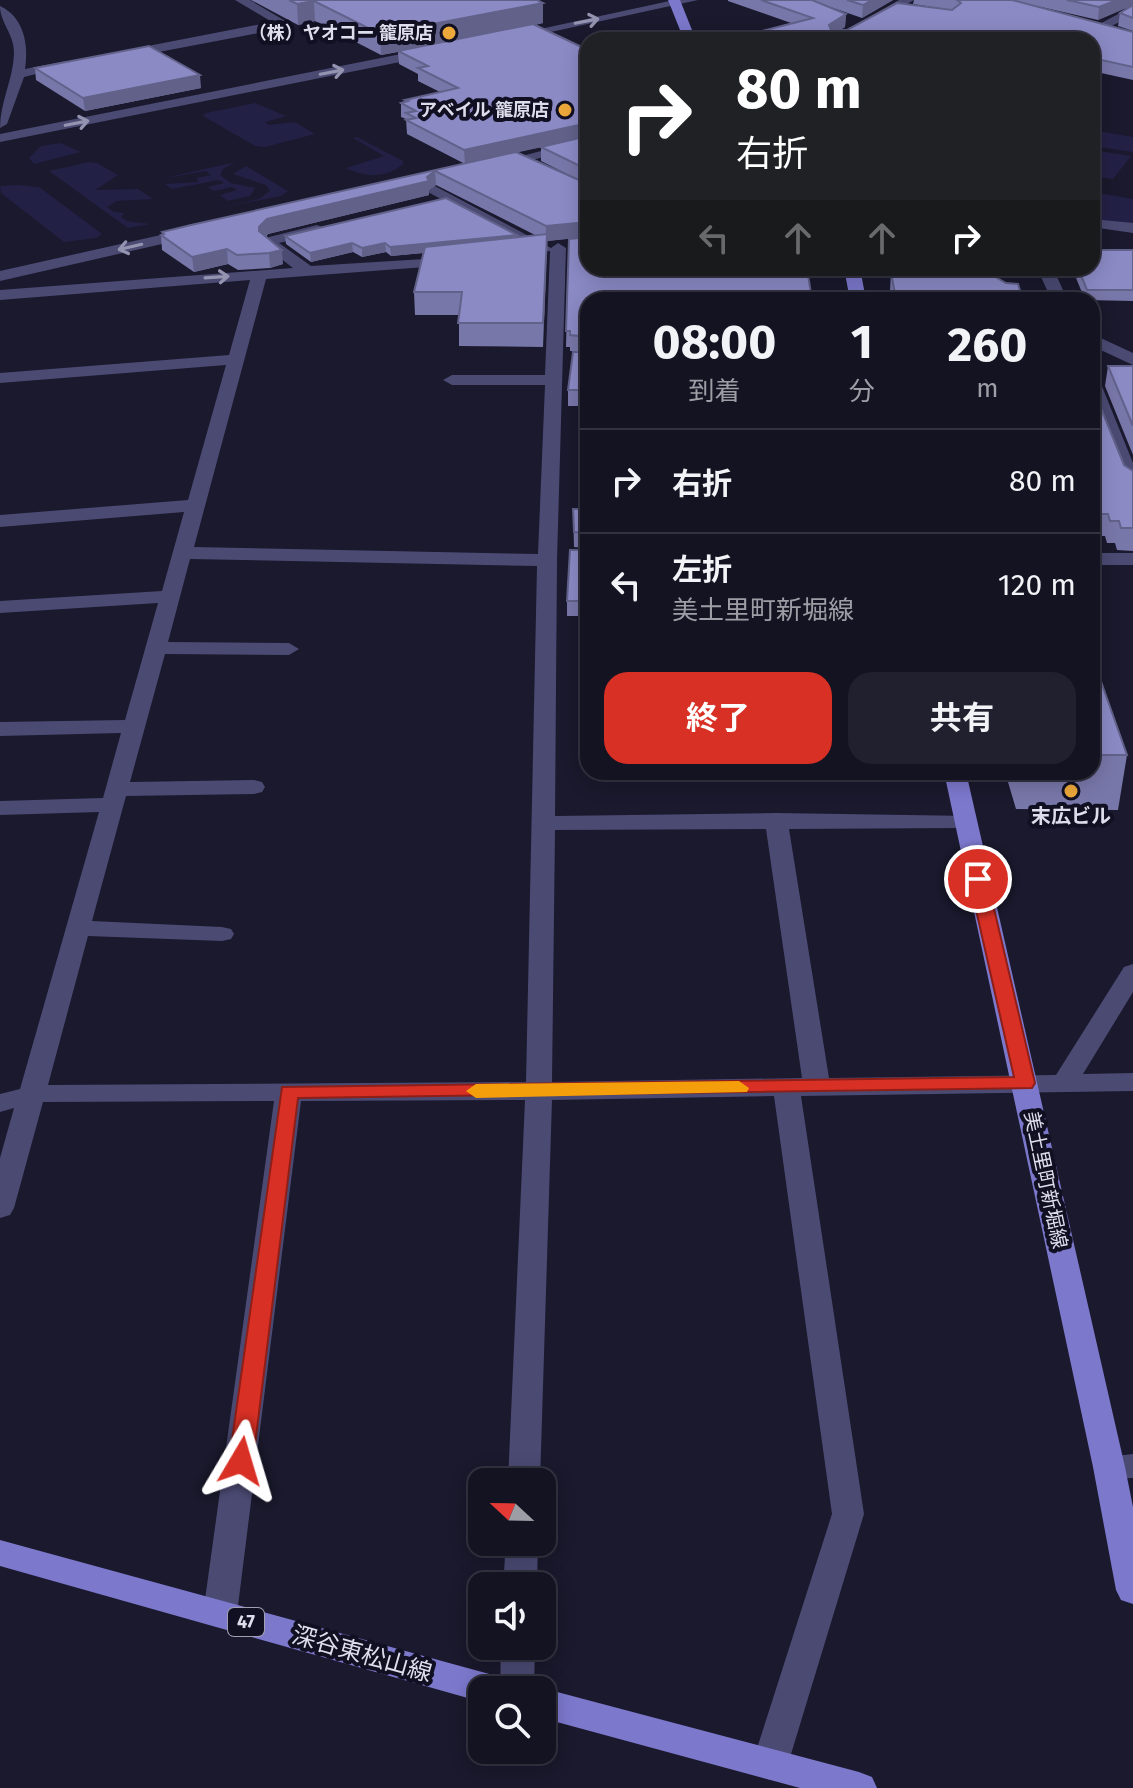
<!DOCTYPE html>
<html lang="ja">
<head>
<meta charset="utf-8">
<style>
	:root { --surface:#141322; --page:#21202f; --text:#f1f3f6; --muted:#9d9ea5; --line:#333240; --accent:#d93025 }
	body { margin:0; font-family:"Fira Sans","Noto Sans JP",sans-serif; background:var(--page); color:var(--text); height:100vh; display:flex; flex-direction:column; font-size:30px; white-space:nowrap }
	* { box-sizing:border-box; margin:0 }
	p { font-size:26px; color:var(--muted) }
	.icon { flex:none; width:44px; height:44px; fill:none; stroke:currentColor; stroke-width:2; stroke-linecap:round; stroke-linejoin:round }
	.map { position:relative; flex:1; overflow:hidden }
	.panel { position:absolute; left:580px; top:292px; width:520px; height:488px; display:flex; flex-direction:column; background:var(--surface); border-radius:24px; box-shadow:0 4px 20px #0003,0 0 0 2px var(--line) }
	.panel>* { flex:none }
	.guide { position:absolute; left:580px; top:32px; width:520px; height:244px; border-radius:24px; box-shadow:0 4px 20px #0003,0 0 0 2px var(--line); background:#202124; color:#fff; overflow:hidden }
	.needle { width:52px; rotate:292deg }
	.fabs { position:absolute; left:468px; top:1468px; display:grid; gap:16px }
	.fabs a { display:grid; place-items:center; width:88px; height:88px; border-radius:16px; background:var(--surface); box-shadow:0 4px 20px #0003,0 0 0 2px var(--line); font-size:40px }
	.pin { position:absolute; display:grid; place-items:center; width:68px; height:68px; color:#fff; margin:-34px; border:4px solid #fff; border-radius:50%; box-shadow:0 2px 8px #0007 }
	.me { position:absolute; width:88px; margin:-44px; rotate:7deg; stroke-linejoin:round; filter:drop-shadow(0 0 6px #0008) }
	.turn { display:flex; align-items:center; gap:28px; height:168px; padding:0 24px; font-size:36px }
	.turn .icon { width:104px; height:104px; stroke-width:2.5 }
	.turn b { display:block; font-size:56px; line-height:68px }
	.lanes { display:flex; align-items:center; height:76px; padding:0 24px; background:#0003; justify-content:center; gap:40px; direction:ltr }
	.lanes .off { opacity:.35 }
	.eta { display:flex; justify-content:space-evenly; align-items:center; height:136px; text-align:center }
	.eta b { font-size:48px; font-weight:700; line-height:56px }
	.button { display:flex; gap:16px; margin-top:auto; padding:16px 24px }
	.button a { flex:1; height:92px; border-radius:24px; background:var(--accent); color:#fff; font-size:32px; font-weight:700; line-height:92px; text-align:center }
	.button a+a { background:var(--page); color:var(--text) }
	ul { padding:0; list-style:none }
	li { display:flex; align-items:center; gap:24px; height:104px; padding:0 24px; border-top:2px solid var(--line) }
	li div { flex:1 }
	li b { display:block; font-size:30px }
	li em { font-style:normal }
	.map>svg:first-child { display:block }
	.green { fill:#232046 }
	.lines { fill:none; stroke-linecap:round; stroke-linejoin:round }
	.minor { fill:#4b4a73; fill-rule:evenodd }
	.major { fill:#7c78cc; fill-rule:evenodd }
	.wall { fill:#7877a9; fill-rule:evenodd }
	.shaded-wall { fill:#61618a }
	.building { fill:#8b8ac5; stroke:#61618a; stroke-width:2 }
	.oneway { stroke:#9494b0 }
	.route { fill:#d93025; stroke:#8d1f18; stroke-width:2 }
	.slow { fill:#f59e0b }
	.poi-dot { fill:#eda83b; stroke:#111023; stroke-width:3 }
	.labels { text-anchor:middle; dominant-baseline:central; stroke-width:8; stroke-linejoin:round; paint-order:stroke }
	.far-poi-label { font-size:18px; font-weight:bold; fill:#dddeec; stroke:#111023; text-anchor:end }
	.shield { fill:#111023; stroke:#a0a0b0; stroke-width:2 }
	.shield-label { font-size:18px; font-weight:bold; fill:#dddeec }
	.poi-label { font-size:20px; font-weight:bold; fill:#dddeec; stroke:#111023 }
	.street-label { font-size:20px; fill:#dddeec; stroke:#111023 }
	.near-street-label { font-size:24px; fill:#dddeec; stroke:#111023 }
</style>
</head>
<body>
<div class="map">
<svg width="1133" height="1788" viewBox="0 0 1133 1788">
	<rect width="100%" height="100%" fill="#1a192d"/>
	<g class="green">
		<path d="M 255,103 L 286,116 L 265,122 L 269,125 L 295,122 L 315,134 L 265,147 L 255,146 L 203,116 L 206,113 Z"/>
		<path d="M 1092,130 L 1133,137 L 1133,152 L 1092,146 Z"/>
		<path d="M 357,137 L 403,161 L 403,164 C 386,179 364,177 346,168 L 384,156 L 353,138 Z"/>
		<path d="M 60,143 L 81,152 L 34,164 L 29,158 L 41,146 Z"/>
		<path d="M 1092,150 L 1131,156 L 1113,179 L 1092,176 Z"/>
		<path d="M 89,162 L 97,163 L 118,175 L 95,190 L 138,189 L 153,199 L 116,201 L 107,207 L 114,212 L 124,213 L 121,217 L 127,221 L 150,224 L 128,228 L 49,171 Z"/>
		<path d="M 236,162 L 224,168 L 220,175 L 231,183 L 255,188 L 250,196 L 228,201 L 220,195 L 237,190 L 232,187 L 214,191 L 208,187 L 224,183 L 219,180 L 172,189 L 165,184 L 199,182 L 196,178 L 211,175 L 206,171 L 160,179 Z"/>
		<path d="M 246,166 L 288,191 L 281,196 L 213,209 L 259,199 L 270,191 L 266,185 L 233,174 Z"/>
		<path d="M 18,185 L 39,187 L 102,234 L 96,238 L 64,242 L 1,193 L 0,186 Z"/>
		<path d="M 1092,192 L 1133,199 L 1133,226 L 1092,220 Z"/>
	</g>
	<g class="lines">
		<g class="minor">
			<path d="M 235,0 L 250,0 L 287,22 L 275,30 L 122,59 L 116,55 L 122,51 L 272,22 Z"/>
			<path d="M 674,0 L 698,0 L 514,40 L 508,36 Z"/>
			<path d="M 899,0 L 914,0 L 845,40 L 830,40 Z"/>
			<path d="M 0,6 C 24,17 29,45 25,69 L 66,61 L 72,65 L 24,77 L 7,124 L 0,128 C 0,102 13,80 14,54 C 15,35 0,23 0,6 Z"/>
			<path d="M 1133,6 L 1133,15 L 1104,30 L 1094,27 Z"/>
			<path d="M 431,48 L 435,49 L 435,55 L 0,142 L 0,134 Z"/>
			<path d="M 588,139 L 588,147 L 497,168 L 490,164 Z"/>
			<path d="M 418,177 L 551,248 L 558,243 L 566,248 L 557,560 L 555,816 L 776,813 L 972,816 L 976,821 L 972,826 L 964,828 L 789,829 L 829,1078 L 1056,1075 L 1124,967 L 1133,964 L 1133,992 L 1083,1074 L 1133,1073 L 1133,1091 L 801,1096 L 864,1514 L 788,1764 L 783,1775 L 770,1780 L 757,1775 L 752,1764 L 832,1514 L 774,1096 L 552,1100 L 540,1482 L 508,1482 L 525,1100 L 301,1101 L 237,1614 L 232,1624 L 220,1628 L 208,1624 L 203,1614 L 274,1101 L 43,1102 L 14,1208 L 10,1215 L 0,1218 L 0,1158 L 14,1108 L 0,1112 L 0,1094 L 20,1089 L 99,812 L 0,815 L 0,801 L 103,798 L 121,733 L 0,736 L 0,722 L 125,720 L 158,603 L 0,613 L 0,601 L 162,591 L 184,512 L 0,527 L 0,515 L 188,500 L 226,365 L 0,383 L 0,373 L 229,355 L 250,280 L 0,300 L 0,290 L 293,268 L 262,244 L 269,237 L 317,225 L 322,227 L 322,233 L 279,243 L 311,266 L 457,257 L 460,260 L 452,265 L 266,279 L 194,547 L 538,554 L 545,385 L 452,385 L 443,380 L 452,375 L 545,375 L 550,251 L 539,252 L 413,184 L 413,178 ZM 190,559 L 537,566 L 526,1082 L 48,1085 L 88,936 L 222,941 L 231,939 L 234,934 L 231,929 L 222,927 L 92,921 L 126,796 L 254,794 L 262,792 L 265,787 L 262,782 L 254,780 L 130,782 L 165,654 L 289,655 L 299,649 L 289,643 L 168,642 ZM 766,829 L 802,1078 L 552,1082 L 555,830 Z"/>
			<path d="M 1092,219 L 1133,223 L 1133,233 L 1092,227 Z"/>
			<path d="M 192,228 L 197,230 L 197,236 L 0,281 L 0,271 Z"/>
			<path d="M 1037,268 L 1053,268 L 1063,290 L 1058,300 L 1042,300 L 1047,290 Z"/>
			<path d="M 1092,334 L 1133,353 L 1133,365 L 1092,346 Z"/>
			<path d="M 1092,379 L 1101,384 L 1133,463 L 1133,491 L 1124,485 L 1092,405 Z"/>
			<rect x="1092" y="553" width="41" height="12"/>
			<path d="M 1133,1454 L 1133,1478 L 1109,1479 L 1098,1476 L 1093,1467 L 1098,1458 Z"/>
			<path d="M 506,1542 L 538,1542 L 537,1586 L 503,1586 Z"/>
			<path d="M 501,1646 L 535,1646 L 534,1690 L 500,1690 Z"/>
		</g>
		<g class="major">
			<path d="M 668,0 L 680,0 L 696,40 L 684,40 Z"/>
			<path d="M 844,268 L 860,268 L 866,300 L 850,300 Z"/>
			<path d="M 944,772 L 966,772 L 1125,1467 L 1133,1507 L 1133,1604 L 1121,1600 L 1116,1590 L 1093,1467 Z"/>
			<path d="M 0,1540 L 493,1675 L 505,1680 L 510,1690 L 482,1690 L 482,1702 L 0,1566 Z"/>
			<path d="M 542,1688 L 859,1772 L 872,1777 L 877,1788 L 800,1788 L 542,1718 L 542,1690 L 537,1690 Z"/>
		</g>
	</g>
	<g class="wall">
		<path d="M 251,0 L 537,0 L 543,3 L 543,23 L 535,25 L 588,50 L 588,406 L 568,406 L 568,390 L 582,352 L 570,351 L 570,347 L 566,347 L 569,239 L 574,238 L 547,241 L 543,347 L 459,346 L 459,315 L 415,315 L 414,292 L 423,253 L 391,256 L 386,252 L 362,257 L 353,252 L 311,262 L 286,244 L 285,236 L 517,237 L 535,235 L 436,185 L 429,190 L 429,195 L 268,234 L 266,237 L 283,264 L 270,268 L 238,270 L 228,264 L 194,272 L 162,250 L 161,235 L 162,235 L 162,232 L 465,164 L 407,134 L 406,119 L 401,117 L 401,103 L 405,102 L 405,100 L 440,92 L 418,81 L 418,74 L 399,64 L 398,52 L 381,55 L 315,21 L 298,25 ZM 541,147 L 541,161 L 585,183 L 517,152 Z"/>
		<path d="M 728,0 L 893,0 L 862,18 L 819,3 L 846,14 L 845,27 L 840,30 L 847,30 L 952,10 L 913,4 L 914,0 L 1133,0 L 1133,5 L 1098,20 L 1015,1 L 1133,32 L 1133,80 L 1092,71 L 1092,40 L 738,40 L 738,37 L 791,23 L 728,1 Z"/>
		<path d="M 1133,5 L 1133,31 L 1118,26 L 1120,13 Z"/>
		<path d="M 35,68 L 201,88 L 85,111 L 36,80 Z"/>
		<path d="M 1133,250 L 1133,301 L 1085,300 L 1072,268 L 1092,268 Z"/>
		<path d="M 896,268 L 980,268 L 1023,300 L 891,300 L 890,291 L 891,272 L 897,272 Z"/>
		<path d="M 1108,366 L 1133,366 L 1133,455 L 1105,386 Z"/>
		<path d="M 1092,386 L 1124,465 L 1133,471 L 1133,551 L 1117,550 L 1115,543 L 1107,543 L 1105,536 L 1092,536 Z"/>
		<path d="M 573,509 L 588,509 L 588,548 L 574,547 Z"/>
		<path d="M 588,550 L 588,616 L 567,616 L 567,601 Z"/>
		<path d="M 1092,673 L 1127,755 L 1118,810 L 1016,809 L 1005,772 L 1092,772 Z"/>
	</g>
	<g class="shaded-wall">
		<path d="M 872,0 L 893,0 L 862,18 L 863,5 Z"/>
		<path d="M 1117,0 L 1133,0 L 1133,5 L 1098,20 L 1099,7 Z"/>
		<path d="M 314,1 L 315,21 L 298,25 L 297,4 Z"/>
		<path d="M 543,3 L 543,23 L 381,55 L 380,34 Z"/>
		<path d="M 846,14 L 845,27 L 828,37 L 829,25 Z"/>
		<path d="M 200,75 L 201,88 L 85,111 L 83,98 Z"/>
		<path d="M 588,123 L 588,137 L 465,164 L 464,150 Z"/>
		<path d="M 435,171 L 436,185 L 429,190 L 429,195 L 268,234 L 260,242 L 259,227 L 267,219 L 427,177 Z"/>
		<path d="M 588,222 L 588,237 L 547,241 L 543,347 L 546,226 Z"/>
		<path d="M 517,235 L 517,244 L 391,256 L 390,247 Z"/>
		<path d="M 352,243 L 353,252 L 311,262 L 310,253 Z"/>
		<path d="M 385,243 L 386,252 L 362,257 L 362,248 Z"/>
		<path d="M 227,249 L 228,264 L 194,272 L 192,257 Z"/>
		<path d="M 282,250 L 283,264 L 270,268 L 269,253 Z"/>
	</g>
	<g class="building">
		<path d="M 289,0 L 537,0 L 543,3 L 380,34 L 314,1 L 297,4 Z"/>
		<path d="M 761,0 L 812,0 L 846,14 L 829,25 L 831,30 L 847,30 L 897,3 L 952,10 L 961,3 L 957,0 L 1012,0 L 1133,32 L 1133,67 L 1092,58 L 1092,40 L 740,40 L 738,37 L 813,18 Z"/>
		<path d="M 847,0 L 872,0 L 863,5 Z"/>
		<path d="M 1067,0 L 1117,0 L 1099,7 Z"/>
		<path d="M 1133,5 L 1133,18 L 1120,13 Z"/>
		<path d="M 533,24 L 588,50 L 588,123 L 464,150 L 406,120 L 416,118 L 406,113 L 416,111 L 401,103 L 408,101 L 405,100 L 458,88 L 418,68 L 428,66 L 398,51 Z"/>
		<path d="M 149,46 L 200,75 L 83,98 L 35,68 Z"/>
		<path d="M 588,136 L 588,170 L 541,147 Z"/>
		<path d="M 516,152 L 588,184 L 588,222 L 546,226 L 435,171 L 427,177 L 429,181 L 267,219 L 259,227 L 259,231 L 282,250 L 269,253 L 237,255 L 227,249 L 192,257 L 161,235 L 164,234 L 162,232 L 191,225 Z"/>
		<path d="M 446,198 L 517,235 L 390,247 L 385,243 L 362,248 L 352,243 L 310,253 L 285,236 Z"/>
		<path d="M 547,234 L 543,323 L 458,323 L 462,292 L 414,292 L 425,247 Z"/>
		<path d="M 588,237 L 588,268 L 807,268 L 812,300 L 588,300 L 588,337 L 570,335 L 570,331 L 566,331 L 569,239 Z"/>
		<path d="M 1092,250 L 1133,250 L 1133,290 L 1087,290 L 1078,268 L 1092,268 Z"/>
		<path d="M 901,268 L 980,268 L 1006,283 L 1018,284 L 1023,300 L 896,300 L 891,272 L 902,272 Z"/>
		<path d="M 573,352 L 588,352 L 588,390 L 568,390 Z"/>
		<path d="M 1108,366 L 1133,366 L 1133,426 Z"/>
		<path d="M 1092,386 L 1124,465 L 1133,471 L 1133,528 L 1121,528 L 1119,521 L 1110,521 L 1108,514 L 1092,514 Z"/>
		<path d="M 573,509 L 588,509 L 588,533 L 574,532 Z"/>
		<path d="M 570,550 L 588,550 L 588,601 L 567,601 Z"/>
		<path d="M 1092,673 L 1098,673 L 1127,755 L 1092,755 Z"/>
	</g>
	<defs><path id="oneway-shaft" d="M-6 0H5M1.5-3L5.5 0L1.5 3" fill="none" stroke-width="1.6" stroke-linecap="round" stroke-linejoin="round" transform="scale(2)"/></defs>
	<g class="oneway">
		<use href="#oneway-shaft" transform="translate(587 21) rotate(-11)"/>
		<use href="#oneway-shaft" transform="translate(332 72) rotate(-11)"/>
		<use href="#oneway-shaft" transform="translate(77 123) rotate(-11)"/>
		<use href="#oneway-shaft" transform="translate(130 247) rotate(167)"/>
		<use href="#oneway-shaft" transform="translate(217 277) rotate(-4)"/>
	</g>
	<path class="route" d="M 978,874 L 987,879 L 1035,1083 L 1032,1088 L 298,1098 L 253,1461 L 249,1467 L 241,1470 L 232,1467 L 229,1461 L 282,1087 L 1014,1077 L 969,879 Z"/>
	<path class="slow" d="M 739,1081 L 749,1088 L 747,1092 L 476,1098 L 466,1091 L 476,1084 Z"/>
	<g class="poi-dot">
		<circle cx="449" cy="33" r="8"/>
		<circle cx="565" cy="110" r="8"/>
		<circle cx="1071" cy="791" r="8"/>
	</g>
	<g class="labels">
		<g class="far-poi-label">
			<text x="433" y="33">（株）ヤオコー 籠原店</text>
			<text x="549" y="110">アベイル 籠原店</text>
		</g>
		<rect class="shield" x="228" y="1608" width="36" height="28" rx="6"/>
		<g class="shield-label">
			<text x="246" y="1622">47</text>
		</g>
		<g class="poi-label">
			<text x="1071" y="816">末広ビル</text>
		</g>
		<g class="street-label">
			<text transform="translate(1046 1180) rotate(78)">美土里町新堀線</text>
		</g>
		<g class="near-street-label">
			<text transform="translate(362 1654) rotate(16)">深谷東松山線</text>
		</g>
	</g>
</svg>
<div class="fabs">
<a><svg class="needle" viewBox="-14 -14 28 28"><path d="M0-13l5 13h-10z" fill="#e53935"/><path d="M0 13l5-13h-10z" fill="#9d9ea5"/></svg></a>
<a><svg class="icon" aria-label="sound" viewBox="0 0 24 24"><path d="M4 9h4l5-4v14l-5-4H4zM17 9q2 3 0 6"/></svg></a>
<a><svg class="icon" aria-label="search" viewBox="0 0 24 24"><circle cx="10" cy="10" r="6"/><path d="M15 15l6 6"/></svg></a>
</div>
<div class="pin" style="left:978px;top:879px;background:#d93025"><svg class="icon" aria-label="arrive" viewBox="0 0 24 24"><path d="M6 21V4h12l-3 4 3 4H6"/></svg></div>
<svg class="me" style="left:241px;top:1461px" viewBox="-20 -20 40 40"><path d="M0-17L14 15 0 8-14 15z" fill="#d93025" stroke="#fff" stroke-width="4"/></svg>
<div class="guide">
<div class="turn"><svg class="icon" aria-label="right" viewBox="0 0 24 24"><path d="M7 20v-9h11M14 6l5 5-5 5"/></svg><div><b>80 m</b>右折</div></div>
<div class="lanes"><svg class="icon off" aria-label="left" viewBox="0 0 24 24"><path d="M17 20v-9H6M10 6l-5 5 5 5"/></svg><svg class="icon off" aria-label="ahead" viewBox="0 0 24 24"><path d="M12 20V5M6 11l6-6 6 6"/></svg><svg class="icon off" aria-label="ahead" viewBox="0 0 24 24"><path d="M12 20V5M6 11l6-6 6 6"/></svg><svg class="icon" aria-label="right" viewBox="0 0 24 24"><path d="M7 20v-9h11M14 6l5 5-5 5"/></svg></div>
</div>
<section class="panel">
<div class="eta">
<div><b>08:00</b><p>到着</p></div>
<div><b>1</b><p>分</p></div>
<div><b>260</b><p>m</p></div>
</div>
<ul>
<li><svg class="icon" aria-label="right" viewBox="0 0 24 24"><path d="M7 20v-9h11M14 6l5 5-5 5"/></svg><div><b>右折</b></div><em>80 m</em></li>
<li><svg class="icon" aria-label="left" viewBox="0 0 24 24"><path d="M17 20v-9H6M10 6l-5 5 5 5"/></svg><div><b>左折</b><p>美土里町新堀線</p></div><em>120 m</em></li>
</ul>
<div class="button"><a>終了</a><a>共有</a></div>
</section>
</div>
</body>
</html>
